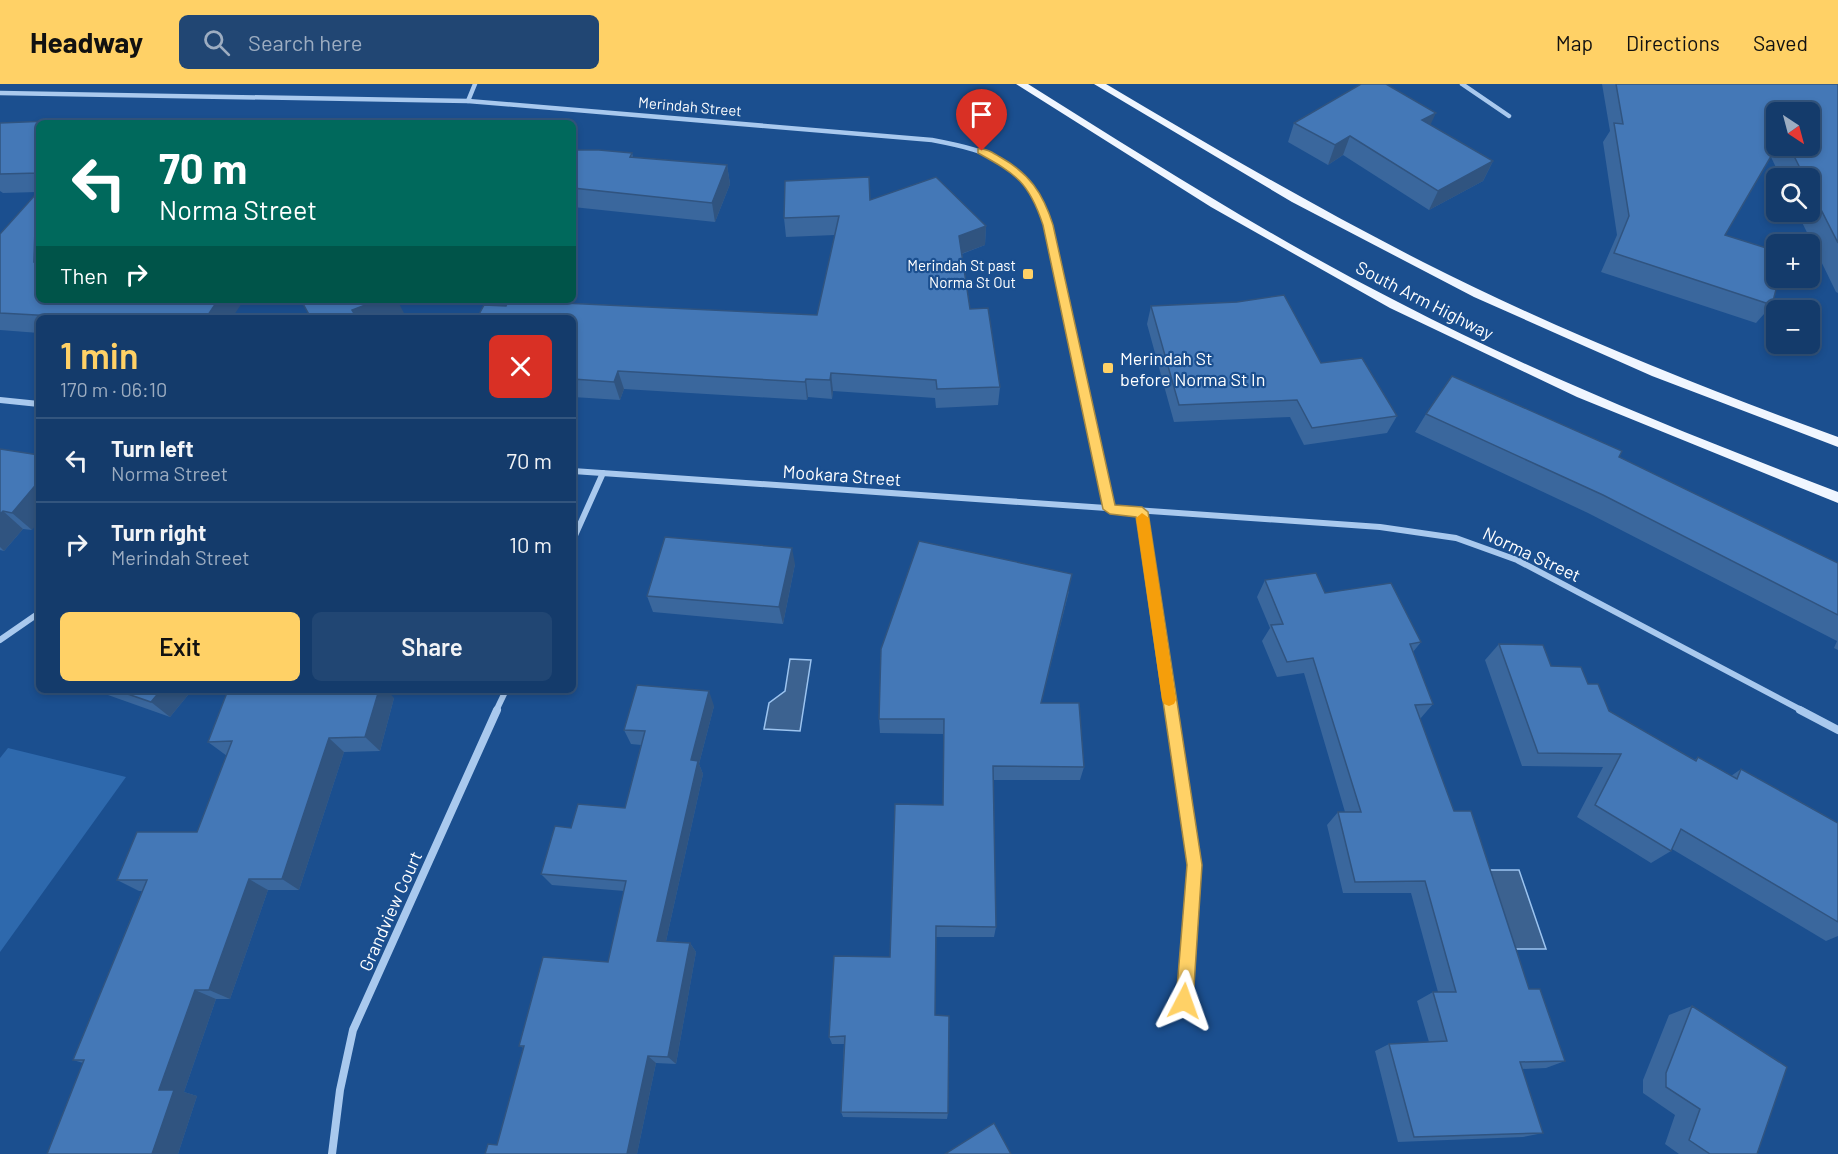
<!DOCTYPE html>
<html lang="en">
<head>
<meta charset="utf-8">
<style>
	:root { --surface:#143b6b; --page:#214673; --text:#f1f3f6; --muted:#9dadc1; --line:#33557e; --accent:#ffd166 }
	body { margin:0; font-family:Barlow,sans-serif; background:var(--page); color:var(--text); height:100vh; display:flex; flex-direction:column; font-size:22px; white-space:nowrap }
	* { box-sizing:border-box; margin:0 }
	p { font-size:20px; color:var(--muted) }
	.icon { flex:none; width:33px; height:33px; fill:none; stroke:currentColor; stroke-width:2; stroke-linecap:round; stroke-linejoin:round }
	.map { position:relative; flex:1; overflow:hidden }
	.drawer { position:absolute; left:36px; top:231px; width:540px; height:378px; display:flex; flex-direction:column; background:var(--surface); border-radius:9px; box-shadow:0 3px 9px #0003,0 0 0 2px var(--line) }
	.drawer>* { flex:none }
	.top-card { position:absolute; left:36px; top:36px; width:540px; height:183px; border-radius:9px; box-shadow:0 3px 9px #0003,0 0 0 2px var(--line); background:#00695c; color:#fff; overflow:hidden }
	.needle { width:39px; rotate:144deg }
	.controls { position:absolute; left:1766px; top:18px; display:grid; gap:12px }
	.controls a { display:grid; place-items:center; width:54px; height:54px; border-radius:9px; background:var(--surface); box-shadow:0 3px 9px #0003,0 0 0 2px var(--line); font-size:30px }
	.pin { position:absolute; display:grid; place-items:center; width:51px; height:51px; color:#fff; margin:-62px -26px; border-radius:50% 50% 50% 0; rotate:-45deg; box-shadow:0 0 6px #0007 }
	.pin .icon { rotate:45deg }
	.me { position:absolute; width:66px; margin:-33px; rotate:4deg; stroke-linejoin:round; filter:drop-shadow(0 0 4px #0008) }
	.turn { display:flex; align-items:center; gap:21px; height:126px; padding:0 24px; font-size:27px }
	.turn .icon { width:78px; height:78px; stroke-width:2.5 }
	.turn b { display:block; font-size:42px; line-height:51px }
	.then { display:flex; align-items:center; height:57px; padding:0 24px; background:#0003; gap:12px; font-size:22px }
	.round { display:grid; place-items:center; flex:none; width:63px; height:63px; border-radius:9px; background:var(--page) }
	.overview { display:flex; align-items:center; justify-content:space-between; height:102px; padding:0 24px }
	h1 { font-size:36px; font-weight:600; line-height:45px; color:var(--accent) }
	.action { display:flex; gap:12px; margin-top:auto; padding:12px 24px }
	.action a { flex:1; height:69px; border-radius:9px; background:var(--accent); color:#111; font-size:24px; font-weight:600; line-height:69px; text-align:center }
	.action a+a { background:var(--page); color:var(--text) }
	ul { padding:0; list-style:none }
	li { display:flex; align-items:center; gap:18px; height:84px; padding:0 24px; border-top:2px solid var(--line) }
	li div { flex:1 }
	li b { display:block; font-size:22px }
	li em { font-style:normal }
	header { display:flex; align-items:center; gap:36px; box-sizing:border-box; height:84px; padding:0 30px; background:var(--accent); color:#111 }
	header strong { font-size:28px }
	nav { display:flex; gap:33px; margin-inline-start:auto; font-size:21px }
	.search { width:420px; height:54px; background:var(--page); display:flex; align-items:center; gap:15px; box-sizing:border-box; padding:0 21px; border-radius:9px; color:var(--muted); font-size:22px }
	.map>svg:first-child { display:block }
	.green { fill:#2e69ad }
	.water { fill:#3c6290; stroke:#9cc4f0; stroke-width:1.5 }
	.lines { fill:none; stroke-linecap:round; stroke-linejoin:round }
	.minor-far2 { stroke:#a9c9ee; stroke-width:4.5 }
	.minor-far1 { stroke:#a9c9ee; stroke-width:6 }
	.minor { stroke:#a9c9ee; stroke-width:8 }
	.primary { fill:#f0f6ff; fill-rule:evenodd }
	.wall { fill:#3a679d; fill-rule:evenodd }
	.shaded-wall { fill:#305480 }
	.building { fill:#4478b7; stroke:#305480; stroke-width:1.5 }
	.route { fill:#ffd166; stroke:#a68842; stroke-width:1.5 }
	.slow { fill:#f59e0b }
	.poi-dot { fill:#ffd166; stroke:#1b4f8f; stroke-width:2 }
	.labels { text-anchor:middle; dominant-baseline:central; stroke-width:4.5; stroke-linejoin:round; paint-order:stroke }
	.far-street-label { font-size:15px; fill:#fff; stroke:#1b4f8f }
	.far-poi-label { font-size:15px; fill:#fff; stroke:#1b4f8f; text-anchor:end }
	.street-label { font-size:18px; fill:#fff; stroke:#1b4f8f }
	.poi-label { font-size:18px; fill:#fff; stroke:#1b4f8f; text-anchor:start }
</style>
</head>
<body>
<header>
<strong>Headway</strong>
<div class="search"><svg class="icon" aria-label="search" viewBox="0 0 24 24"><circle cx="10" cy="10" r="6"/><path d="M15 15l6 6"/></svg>Search here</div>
<nav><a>Map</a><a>Directions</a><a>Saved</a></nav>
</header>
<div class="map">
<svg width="1838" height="1070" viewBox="0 0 1838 1070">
	<rect width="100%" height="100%" fill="#1b4f8f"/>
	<path class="green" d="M 8,664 L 126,693 L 0,868 L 0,674 Z"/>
	<g class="water">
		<path d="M 790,575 L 811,576 L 800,647 L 764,645 L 769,619 L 785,607 Z"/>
		<path d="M 1487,786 L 1519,786 L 1546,865 L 1511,865 Z"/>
	</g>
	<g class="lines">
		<g class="minor-far2">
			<path d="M 1462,0 L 1509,32"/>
			<path d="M 0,9 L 468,17 L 932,56 C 995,68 1024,78 1048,141 L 1078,277"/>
			<path d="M 468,17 L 475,0"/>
		</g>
		<g class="minor-far1">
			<path d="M 1077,276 L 1110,425"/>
			<path d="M 0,316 L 39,320"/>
			<path d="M 573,387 L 1380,443 L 1456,454 L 1517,476 L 1803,627"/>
			<path d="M 1142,428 L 1172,627"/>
			<path d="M 573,456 L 603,389"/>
			<path d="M 0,556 L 39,529"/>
			<path d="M 496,627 L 506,606"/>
		</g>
		<g class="minor">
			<path d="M 1172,626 L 1195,781 L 1184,917"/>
			<path d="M 1800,626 L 1838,646"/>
			<path d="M 332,1070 L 340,1006 L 353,946 L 497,626"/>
		</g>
		<g class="primary">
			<path d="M 1016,0 L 1028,0 C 1149,76 1270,153 1398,218 C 1540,292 1689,351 1838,408 L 1838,419 L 1577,313 L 1390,224 L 1211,123 Z"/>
			<path d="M 1094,0 L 1106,0 C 1210,62 1315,123 1423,178 C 1557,246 1697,302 1838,353 L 1838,363 L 1652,292 L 1474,213 L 1292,118 Z"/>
		</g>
	</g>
	<g class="wall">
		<path d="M 1602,0 L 1838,0 L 1838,209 L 1836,208 L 1797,128 L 1809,128 L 1809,94 L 1781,94 L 1771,73 L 1725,151 L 1772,221 L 1756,239 L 1601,188 L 1617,151 L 1603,58 L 1610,47 ZM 1776,28 L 1809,62 L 1776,62 Z"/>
		<path d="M 0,39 L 39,39 L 39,114 L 36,110 L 37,108 L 3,109 L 0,107 Z"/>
		<path d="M 1294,39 L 1430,41 L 1493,77 L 1483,97 L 1429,126 L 1343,71 L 1328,81 L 1288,58 Z"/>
		<path d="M 573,66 L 632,69 L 633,73 L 727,81 L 730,100 L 715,138 L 573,123 Z"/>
		<path d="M 36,110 L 39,114 L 39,216 L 232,234 L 39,234 L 39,249 L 0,246 L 0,150 Z"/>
		<path d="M 870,116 L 986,142 L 985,161 L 962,170 L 970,225 L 1000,303 L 998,321 L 936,324 L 935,314 L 833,307 L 832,315 L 808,313 L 807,316 L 624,305 L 620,316 L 573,313 L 573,234 L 509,216 L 569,216 L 570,219 L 817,231 L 835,151 L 786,153 L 784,134 Z"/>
		<path d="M 1151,222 L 1321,279 L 1397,332 L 1387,349 L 1304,361 L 1290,333 L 1174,338 L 1147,240 Z"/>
		<path d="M 1426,330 L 1619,373 L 1838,479 L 1838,566 L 1834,564 L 1837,557 L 1588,429 L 1415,348 Z"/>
		<path d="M 0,365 L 32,446 L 23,445 L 4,467 L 0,466 Z"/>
		<path d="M 795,480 L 783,540 L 653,528 L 647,512 Z"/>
		<path d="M 1265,496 L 1325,509 L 1421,558 L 1413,568 L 1433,620 L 1420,635 L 1454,727 L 1529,905 L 1565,977 L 1546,984 L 1522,985 L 1543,1049 L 1523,1053 L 1398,1058 L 1375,967 L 1389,960 L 1429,958 L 1417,917 L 1433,908 L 1438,908 L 1411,809 L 1343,809 L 1327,741 L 1338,728 L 1345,728 L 1304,589 L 1277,593 L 1262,557 L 1270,544 L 1257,513 Z"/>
		<path d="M 1069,507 L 1041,619 L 1084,683 L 1080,696 L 993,696 L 996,843 L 994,853 L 936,853 L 935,931 L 948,1029 L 947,1035 L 843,1033 L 841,1028 L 844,960 L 832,960 L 829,953 L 890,873 L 943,721 L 943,650 L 880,649 L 879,635 Z"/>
		<path d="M 1499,560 L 1551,582 L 1588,600 L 1609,627 L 1695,676 L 1698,673 L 1731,692 L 1741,685 L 1838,739 L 1838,852 L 1826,857 L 1672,765 L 1671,767 L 1651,779 L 1577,733 L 1603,683 L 1522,682 L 1485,576 Z"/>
		<path d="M 101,606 L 192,606 L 170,633 L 108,611 Z"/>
		<path d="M 394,614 L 380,667 L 344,668 L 299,806 L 268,806 L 230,915 L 216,915 L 184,1008 L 197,1012 L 178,1070 L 83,979 L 73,976 L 142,807 L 139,807 L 117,796 L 197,748 L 227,672 L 208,658 Z"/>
		<path d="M 714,622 L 699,680 L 703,690 L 666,857 L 690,859 L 696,868 L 676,980 L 656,979 L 637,1070 L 485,1070 L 497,1061 L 524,964 L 519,962 L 608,878 L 624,807 L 552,801 L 541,790 L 571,744 L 625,724 L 641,661 L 631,660 L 624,646 Z"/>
		<path d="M 1692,922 L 1757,1070 L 1679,1070 L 1665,1060 L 1675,1031 L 1643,1009 L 1643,996 L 1669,931 Z"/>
	</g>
	<g class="shaded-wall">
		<path d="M 1436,29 L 1427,48 L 1422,36 Z"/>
		<path d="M 1350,52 L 1343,71 L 1328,81 L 1335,61 Z"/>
		<path d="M 1493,77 L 1483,97 L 1429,126 L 1438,107 Z"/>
		<path d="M 727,81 L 730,100 L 715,138 L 712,119 Z"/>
		<path d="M 36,110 L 39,114 L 39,183 L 34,178 Z"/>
		<path d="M 986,142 L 985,161 L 958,171 L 959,152 Z"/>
		<path d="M 218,216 L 244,216 L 232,234 L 206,234 Z"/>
		<path d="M 378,216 L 397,216 L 404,229 L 391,234 L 357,234 L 352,226 Z"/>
		<path d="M 618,287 L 624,305 L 620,316 L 614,298 Z"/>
		<path d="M 831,289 L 833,307 L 832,315 L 830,296 Z"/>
		<path d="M 806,295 L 808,313 L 807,316 L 805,298 Z"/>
		<path d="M 39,397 L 39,438 L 32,446 L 12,429 Z"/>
		<path d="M 3,427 L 23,445 L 4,467 L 0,463 L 0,430 Z"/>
		<path d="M 792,464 L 795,480 L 783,540 L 779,523 Z"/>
		<path d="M 161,606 L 192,606 L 170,633 L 151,618 Z"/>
		<path d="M 369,606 L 387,606 L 394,614 L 380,667 L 365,653 Z"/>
		<path d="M 709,607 L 714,622 L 699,680 L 703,690 L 664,866 L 657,857 L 691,676 Z"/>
		<path d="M 329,654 L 344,668 L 299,806 L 282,795 Z"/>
		<path d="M 249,795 L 268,806 L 230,915 L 209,906 Z"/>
		<path d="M 690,859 L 696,868 L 676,980 L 668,973 Z"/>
		<path d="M 195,906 L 216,915 L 184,1008 L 197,1012 L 178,1070 L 152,1070 L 159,1006 Z"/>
		<path d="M 648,972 L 656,979 L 637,1070 L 627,1070 Z"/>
	</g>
	<g class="building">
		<path d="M 1361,0 L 1386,0 L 1436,29 L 1422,36 L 1493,77 L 1438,107 L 1350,52 L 1335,61 L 1294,39 Z"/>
		<path d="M 1616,0 L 1838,0 L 1838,159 L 1809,102 L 1809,94 L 1805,94 L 1789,62 L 1809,62 L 1809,28 L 1776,28 L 1776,62 L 1777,62 L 1725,151 L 1776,167 L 1776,194 L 1779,194 L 1772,221 L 1614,169 L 1629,132 L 1614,39 L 1623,40 Z"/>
		<path d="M 97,35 L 95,39 L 39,39 L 39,89 L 0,90 L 0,39 Z"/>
		<path d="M 573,66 L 599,66 L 632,69 L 630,73 L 727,81 L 712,119 L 573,104 Z"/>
		<path d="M 869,93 L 870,116 L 936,93 L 986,142 L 959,152 L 970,225 L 988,224 L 1000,303 L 937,305 L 936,296 L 831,289 L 830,296 L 806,295 L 805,298 L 618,287 L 614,298 L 573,295 L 573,234 L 477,234 L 484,221 L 506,222 L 509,216 L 565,216 L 564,219 L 817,231 L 839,132 L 784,134 L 785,97 Z"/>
		<path d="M 36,110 L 34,178 L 39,178 L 39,216 L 218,216 L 206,234 L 90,234 L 0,229 L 0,150 Z"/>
		<path d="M 1284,211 L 1321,279 L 1362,274 L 1397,332 L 1312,344 L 1297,316 L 1179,321 L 1151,222 L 1237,218 Z"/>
		<path d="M 301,216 L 378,216 L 352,226 L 357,234 L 311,234 Z"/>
		<path d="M 1452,292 L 1622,367 L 1619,373 L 1838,479 L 1838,531 L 1603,411 L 1426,330 Z"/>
		<path d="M 0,365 L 39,371 L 39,397 L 12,429 L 3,427 L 0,430 Z"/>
		<path d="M 665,453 L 792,464 L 779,523 L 647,512 Z"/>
		<path d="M 919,457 L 1072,490 L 1041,619 L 1079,619 L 1084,683 L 993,682 L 996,843 L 936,842 L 935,931 L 949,932 L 948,1029 L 841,1028 L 845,952 L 829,953 L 834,872 L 890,873 L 895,720 L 943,721 L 944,635 L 879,635 L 881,565 Z"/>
		<path d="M 1316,489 L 1325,509 L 1391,499 L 1421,558 L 1410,560 L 1433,620 L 1415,621 L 1454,727 L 1471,727 L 1529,905 L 1540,905 L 1565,977 L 1520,978 L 1543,1049 L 1414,1053 L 1389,960 L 1447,957 L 1433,908 L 1456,908 L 1425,797 L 1355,798 L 1338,728 L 1361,728 L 1313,574 L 1287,578 L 1271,541 L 1283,540 L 1265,496 Z"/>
		<path d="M 1499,560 L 1543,561 L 1551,582 L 1581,583 L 1588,600 L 1598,600 L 1609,627 L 1696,677 L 1698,673 L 1737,695 L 1741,685 L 1838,739 L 1838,838 L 1681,745 L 1671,767 L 1595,721 L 1621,670 L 1538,669 Z"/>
		<path d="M 637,601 L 709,607 L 691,676 L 698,677 L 657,857 L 690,859 L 668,973 L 648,972 L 627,1070 L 485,1070 L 488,1060 L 497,1061 L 524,962 L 519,962 L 543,873 L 608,878 L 626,797 L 541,790 L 555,742 L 571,744 L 578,720 L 625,724 L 645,647 L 624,646 Z"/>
		<path d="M 116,606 L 161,606 L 151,618 Z"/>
		<path d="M 228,606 L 379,606 L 365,653 L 329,654 L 282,795 L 249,795 L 209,906 L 195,906 L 159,1006 L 174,1006 L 152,1070 L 47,1070 L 84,976 L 73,976 L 147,796 L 117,796 L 137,748 L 197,748 L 232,657 L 208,658 Z"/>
		<path d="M 1692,922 L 1787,983 L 1757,1070 L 1710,1070 L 1689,1056 L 1700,1025 L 1666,1003 L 1666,989 Z"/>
		<path d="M 994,1039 L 1011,1070 L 945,1070 Z"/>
	</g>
	<path class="route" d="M 978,65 C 986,64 993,69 1000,73 C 1029,89 1043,109 1053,141 L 1115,421 L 1142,423 L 1148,428 L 1202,781 L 1193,917 L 1190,923 L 1184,925 L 1178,923 L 1176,917 L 1187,781 L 1136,433 L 1110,430 L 1103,425 L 1043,141 C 1029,98 1016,90 978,69 Z"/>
	<path class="slow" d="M 1142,429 L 1149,434 L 1176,616 L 1174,620 L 1169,622 L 1164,620 L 1162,616 L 1136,434 Z"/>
	<g class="poi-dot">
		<rect x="1022" y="184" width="12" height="12" rx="3"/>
		<rect x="1102" y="278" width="12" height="12" rx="3"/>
	</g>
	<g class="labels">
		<g class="far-street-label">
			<text transform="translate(690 22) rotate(5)">Merindah Street</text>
		</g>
		<g class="far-poi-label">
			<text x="1016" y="181">Merindah St past<tspan x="1016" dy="17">Norma St Out</tspan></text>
		</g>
		<g class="street-label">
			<text transform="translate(1425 216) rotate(27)">South Arm Highway</text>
			<text transform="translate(842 391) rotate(4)">Mookara Street</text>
			<text transform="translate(1532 470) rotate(25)">Norma Street</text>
			<text transform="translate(390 827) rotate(-66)">Grandview Court</text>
		</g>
		<g class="poi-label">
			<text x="1120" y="274">Merindah St<tspan x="1120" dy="21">before Norma St In</tspan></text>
		</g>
	</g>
</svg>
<div class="controls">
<a><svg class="needle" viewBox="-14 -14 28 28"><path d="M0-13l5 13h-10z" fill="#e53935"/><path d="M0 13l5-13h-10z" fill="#9dadc1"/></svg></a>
<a><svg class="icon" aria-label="search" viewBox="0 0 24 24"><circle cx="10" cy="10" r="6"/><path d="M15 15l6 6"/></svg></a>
<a>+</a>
<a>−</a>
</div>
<div class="pin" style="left:982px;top:67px;background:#d93025"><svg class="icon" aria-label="arrive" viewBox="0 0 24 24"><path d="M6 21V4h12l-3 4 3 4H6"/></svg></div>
<svg class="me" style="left:1184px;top:917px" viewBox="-20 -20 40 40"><path d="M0-17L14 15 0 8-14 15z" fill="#ffd166" stroke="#fff" stroke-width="4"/></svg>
<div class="top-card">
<div class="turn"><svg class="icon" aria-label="left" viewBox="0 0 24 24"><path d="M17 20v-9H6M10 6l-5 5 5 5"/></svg><div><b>70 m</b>Norma Street</div></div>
<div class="then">Then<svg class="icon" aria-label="right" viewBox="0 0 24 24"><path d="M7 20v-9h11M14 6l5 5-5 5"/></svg></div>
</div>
<section class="drawer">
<div class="overview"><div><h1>1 min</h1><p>170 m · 06:10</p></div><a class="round" style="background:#d93025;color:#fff"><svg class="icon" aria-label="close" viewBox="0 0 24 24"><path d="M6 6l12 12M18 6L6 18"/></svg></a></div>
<ul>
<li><svg class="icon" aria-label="left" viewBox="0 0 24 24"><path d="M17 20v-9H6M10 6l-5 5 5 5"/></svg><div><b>Turn left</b><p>Norma Street</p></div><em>70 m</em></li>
<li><svg class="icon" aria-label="right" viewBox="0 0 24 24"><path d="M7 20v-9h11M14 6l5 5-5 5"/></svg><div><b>Turn right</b><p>Merindah Street</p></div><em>10 m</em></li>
</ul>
<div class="action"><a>Exit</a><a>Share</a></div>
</section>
</div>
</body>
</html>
